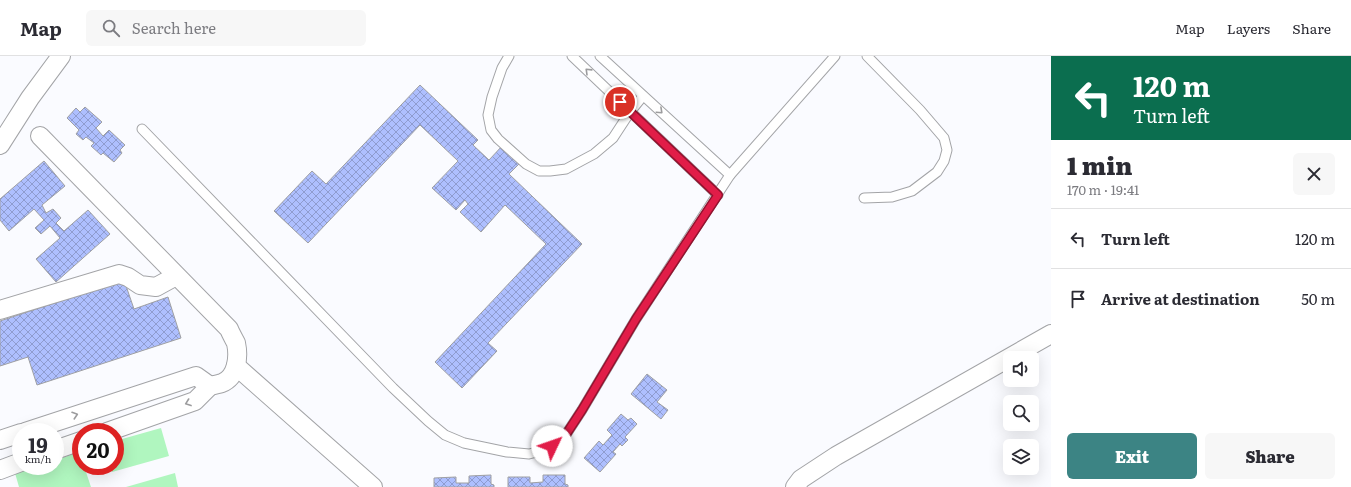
<!DOCTYPE html>
<html lang="en">
<head>
<meta charset="utf-8">
<style>
	:root { --surface:#fff; --page:#f7f7f7; --text:#2b2b33; --muted:#7c7c81; --line:#e1e1e2; --accent:#3c8484 }
	body { margin:0; font-family:Literata,serif; background:var(--page); color:var(--text); height:100vh; display:flex; flex-direction:column; font-size:15px; white-space:nowrap }
	* { box-sizing:border-box; margin:0 }
	p { font-size:13px; color:var(--muted) }
	.icon { flex:none; width:22px; height:22px; fill:none; stroke:currentColor; stroke-width:2; stroke-linecap:round; stroke-linejoin:round }
	.map { position:relative; flex:1; overflow:hidden }
	.sheet { display:flex; flex-direction:column; background:var(--surface); width:300px }
	.sheet>* { flex:none }
	.guide { background:#0b6e4f; color:#fff; overflow:hidden }
	.buttons { position:absolute; left:1003px; top:295px; display:grid; gap:8px }
	.buttons a { display:grid; place-items:center; width:36px; height:36px; border-radius:6px; background:var(--surface); box-shadow:0 4px 16px #0002; font-size:20px }
	.speed { position:absolute; left:12px; top:367px; display:flex; gap:8px; font-size:20px; font-weight:700; text-align:center }
	.speed>* { display:grid; place-content:center; width:52px; height:52px; border-radius:50%; background:var(--surface); box-shadow:0 4px 16px #0002; line-height:1 }
	.speed small { font-size:10px; font-weight:400 }
	.speed .limit { border:6px solid #d22; background:#fff; color:#111 }
	.pin { position:absolute; display:grid; place-items:center; width:34px; height:34px; color:#fff; margin:-17px; border:2px solid #fff; border-radius:50%; box-shadow:0 1px 4px #0007 }
	.me { position:absolute; width:44px; margin:-22px; rotate:48deg; stroke-linejoin:round; filter:drop-shadow(0 0 3px #0008) }
	.turn { display:flex; align-items:center; gap:14px; height:84px; padding:0 16px; font-size:18px }
	.turn .icon { width:52px; height:52px; stroke-width:2.5 }
	.turn b { display:block; font-size:28px; line-height:34px }
	.round { display:grid; place-items:center; flex:none; width:42px; height:42px; border-radius:6px; background:var(--page) }
	.head { display:flex; align-items:center; justify-content:space-between; height:68px; padding:0 16px }
	h1 { font-size:24px; font-weight:800; line-height:30px }
	.button { display:flex; gap:8px; margin-top:auto; padding:8px 16px }
	.button a { flex:1; height:46px; border-radius:6px; background:var(--accent); color:#fff; font-size:16px; font-weight:800; line-height:46px; text-align:center }
	.button a+a { background:var(--page); color:var(--text) }
	ul { padding:0; list-style:none }
	li { display:flex; align-items:center; gap:12px; height:60px; padding:0 16px; border-top:1px solid var(--line) }
	li div { flex:1 }
	li b { display:block; font-size:15px }
	li em { font-style:normal }
	header { display:flex; align-items:center; gap:24px; box-sizing:border-box; height:56px; padding:0 20px; background:var(--surface); border-bottom:1px solid var(--line) }
	header strong { font-size:19px }
	nav { display:flex; gap:22px; margin-inline-start:auto; font-size:14px }
	.search { width:280px; height:36px; background:var(--page); display:flex; align-items:center; gap:10px; box-sizing:border-box; padding:0 14px; border-radius:6px; color:var(--muted); font-size:15px }
	main { display:flex; flex:1; min-height:0 }
	.map>svg:first-child { display:block }
	.grass { fill:#b0f6bf }
	.building { fill:url(#building-cross-hatch); stroke:#9fa0a3 }
	.lines { fill:none; stroke-linecap:round; stroke-linejoin:round }
	.service-casing { stroke:#a3a4a7; stroke-width:11 }
	.minor-casing { stroke:#a3a4a7; stroke-width:20 }
	.service { stroke:#fff; stroke-width:9 }
	.minor { stroke:#fff; stroke-width:18 }
	.oneway { stroke:#9c9c9e }
	.route-casing { stroke:#92132f; stroke-width:10 }
	.route { stroke:#e11d48; stroke-width:7 }
</style>
</head>
<body>
<header>
<strong>Map</strong>
<div class="search"><svg class="icon" aria-label="search" viewBox="0 0 24 24"><circle cx="10" cy="10" r="6"/><path d="M15 15l6 6"/></svg>Search here</div>
<nav><a>Map</a><a>Layers</a><a>Share</a></nav>
</header>
<main>
<div class="map">
<svg width="1051" height="431" viewBox="0 0 1051 431">
	<defs>
		<pattern id="building-cross-hatch" width="8" height="8" patternUnits="userSpaceOnUse"><rect width="8" height="8" fill="#aebffe"/><path d="M0 0l8 8M0 8l8-8" fill="none" stroke="#8f9ccf"/></pattern>
	</defs>
	<rect width="100%" height="100%" fill="#fafbff"/>
	<g class="grass">
		<path d="M 161,372 L 169,400 L 112,416 L 110,410 L 115,410 L 115,385 Z"/>
		<path d="M 80,396 L 81,410 L 84,410 L 91,431 L 19,431 L 15,417 L 36,410 L 55,410 L 55,404 Z"/>
		<path d="M 175,417 L 178,431 L 126,431 Z"/>
	</g>
	<g class="building">
		<path d="M 420,29 L 478,84 L 473,89 L 489,104 L 503,89 L 521,106 L 509,118 L 582,188 L 488,287 L 497,295 L 462,332 L 435,306 L 546,188 L 505,149 L 481,176 L 460,156 L 468,148 L 465,144 L 456,154 L 432,132 L 458,105 L 420,69 L 308,187 L 274,155 L 312,115 L 326,128 Z"/>
		<path d="M 85,51 L 102,66 L 96,72 L 103,80 L 109,74 L 125,89 L 120,94 L 122,97 L 114,106 L 103,97 L 101,99 L 91,90 L 94,87 L 86,81 L 83,84 L 76,78 L 79,74 L 67,62 L 76,52 L 80,56 Z"/>
		<path d="M 44,105 L 65,130 L 42,149 L 46,157 L 53,153 L 61,162 L 56,167 L 64,175 L 88,154 L 110,178 L 56,226 L 36,203 L 60,182 L 50,170 L 41,178 L 35,172 L 44,164 L 34,153 L 9,175 L 0,164 L 0,143 Z"/>
		<path d="M 124,224 L 134,253 L 168,241 L 181,282 L 37,329 L 28,301 L 0,310 L 0,265 Z"/>
		<path d="M 647,318 L 667,334 L 657,346 L 668,354 L 661,363 L 631,338 Z"/>
		<path d="M 621,358 L 628,364 L 631,362 L 637,368 L 625,381 L 628,384 L 622,390 L 620,388 L 613,396 L 616,398 L 600,416 L 584,402 L 599,385 L 603,389 L 612,379 L 607,374 Z"/>
		<path d="M 491,419 L 491,428 L 494,429 L 494,431 L 434,431 L 434,422 L 456,421 L 456,427 L 469,427 L 469,420 Z"/>
		<path d="M 543,419 L 565,419 L 565,428 L 568,429 L 568,431 L 508,431 L 508,421 L 530,421 L 530,427 L 543,426 Z"/>
	</g>
	<g class="lines">
		<g class="service-casing">
			<g id="service">
				<path d="M 509,0 L 502,12 L 492,41 L 488,59 L 491,74 L 498,83 L 526,108 L 539,115 L 550,115 L 566,113 L 594,98 L 613,82 L 630,56 L 643,40"/>
				<path d="M 572,0 L 718,139"/>
				<path d="M 600,0 L 730,119"/>
				<path d="M 142,73 L 393,332 L 428,365 L 445,379 L 464,387 L 507,396 L 529,398 L 541,395 L 552,390 L 565,380 L 582,354 L 636,263 L 730,119 L 835,0"/>
				<path d="M 864,142 L 892,141 L 912,135 L 937,116 L 944,105 L 947,94 L 944,82 L 920,54 L 867,0"/>
			</g>
		</g>
		<g class="minor-casing">
			<g id="minor">
				<path d="M 40,80 L 229,273 C 231,278 234,283 236,287 C 239,301 237,321 222,327 C 219,328 214,329 210,330"/>
				<path d="M 0,89 L 30,42 L 61,0"/>
				<path d="M 0,254 L 119,218 L 128,221 L 140,229 L 156,231 L 176,220"/>
				<path d="M 236,310 L 373,431"/>
				<path d="M 25,376 L 196,320 L 210,330 L 195,345 L 107,376"/>
				<path d="M 0,384 L 21,377"/>
				<path d="M 55,394 L 81,385"/>
				<path d="M 0,414 L 21,406"/>
				<path d="M 795,431 L 801,423 L 836,400 L 1051,278"/>
			</g>
		</g>
		<use href="#service" class="service"/>
		<use href="#minor" class="minor"/>
	</g>
	<defs><path id="oneway-chevron" d="M-2-3.5L2.5 0L-2 3.5" fill="none" stroke-width="1.6" stroke-linecap="round" stroke-linejoin="round"/></defs>
	<g class="oneway">
		<use href="#oneway-chevron" transform="translate(588 15) rotate(-136)"/>
		<use href="#oneway-chevron" transform="translate(660 55) rotate(43)"/>
		<use href="#oneway-chevron" transform="translate(188 347) rotate(160)"/>
		<use href="#oneway-chevron" transform="translate(75 359) rotate(-18)"/>
	</g>
	<g class="lines">
		<g class="route-casing">
			<path id="route" d="M 552,390 L 565,380 L 582,354 L 636,263 L 718,139 L 620,46"/>
		</g>
		<use href="#route" class="route"/>
	</g>
</svg>
<div class="buttons">
<a><svg class="icon" aria-label="sound" viewBox="0 0 24 24"><path d="M4 9h4l5-4v14l-5-4H4zM17 9q2 3 0 6"/></svg></a>
<a><svg class="icon" aria-label="search" viewBox="0 0 24 24"><circle cx="10" cy="10" r="6"/><path d="M15 15l6 6"/></svg></a>
<a><svg class="icon" aria-label="layers" viewBox="0 0 24 24"><path d="M12 4l9 5-9 5-9-5zM3 14l9 5 9-5"/></svg></a>
</div>
<div class="speed"><div>19<small>km/h</small></div><div class="limit">20</div></div>
<div class="pin" style="left:620px;top:46px;background:#d93025"><svg class="icon" aria-label="arrive" viewBox="0 0 24 24"><path d="M6 21V4h12l-3 4 3 4H6"/></svg></div>
<svg class="me" style="left:552px;top:390px" viewBox="-20 -20 40 40"><circle r="19" fill="#fff"/><path d="M0-13L10 11 0 6-10 11z" fill="#e11d48"/></svg>
</div>
<section class="sheet">
<div class="guide">
<div class="turn"><svg class="icon" aria-label="left" viewBox="0 0 24 24"><path d="M17 20v-9H6M10 6l-5 5 5 5"/></svg><div><b>120 m</b>Turn left</div></div>
</div>
<div class="head"><div><h1>1 min</h1><p>170 m · 19:41</p></div><a class="round"><svg class="icon" aria-label="close" viewBox="0 0 24 24"><path d="M6 6l12 12M18 6L6 18"/></svg></a></div>
<ul>
<li><svg class="icon" aria-label="left" viewBox="0 0 24 24"><path d="M17 20v-9H6M10 6l-5 5 5 5"/></svg><div><b>Turn left</b></div><em>120 m</em></li>
<li><svg class="icon" aria-label="arrive" viewBox="0 0 24 24"><path d="M6 21V4h12l-3 4 3 4H6"/></svg><div><b>Arrive at destination</b></div><em>50 m</em></li>
</ul>
<div class="button"><a>Exit</a><a>Share</a></div>
</section>
</main>
</body>
</html>
